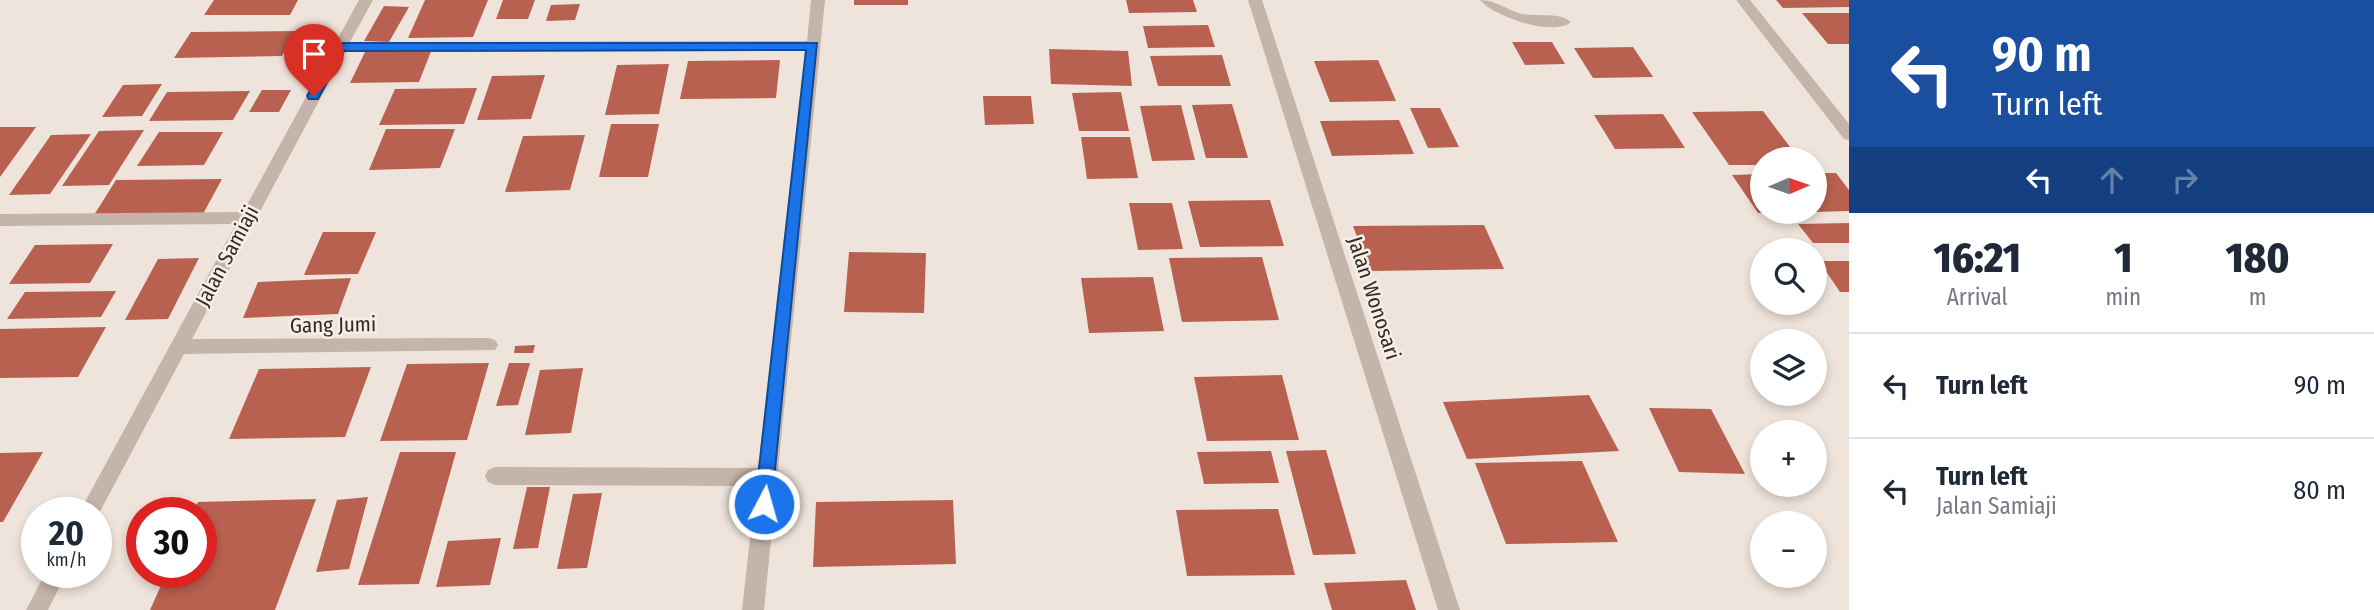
<!DOCTYPE html>
<html lang="en">
<head>
<meta charset="utf-8">
<style>
	:root { --surface:#fff; --page:#f2f2f3; --text:#1f2937; --muted:#747a83; --line:#e0e1e3 }
	body { margin:0; font-family:"Fira Sans Condensed",sans-serif; background:var(--page); color:var(--text); height:100vh; display:flex; flex-direction:column; font-size:26px; white-space:nowrap }
	* { box-sizing:border-box; margin:0 }
	p { font-size:23px; color:var(--muted) }
	.icon { flex:none; width:38px; height:38px; fill:none; stroke:currentColor; stroke-width:2; stroke-linecap:round; stroke-linejoin:round }
	.map { position:relative; flex:1; overflow:hidden }
	.details { display:flex; flex-direction:column; background:var(--surface); width:525px }
	.details>* { flex:none }
	.top-card { background:#1a4fa0; color:#fff; overflow:hidden }
	.needle { width:46px; rotate:88deg }
	.fabs { position:absolute; left:1750px; top:147px; display:grid; gap:14px }
	.fabs a { display:grid; place-items:center; width:77px; height:77px; border-radius:50%; background:var(--surface); box-shadow:0 4px 10px #0003; font-size:35px }
	.speed { position:absolute; left:21px; top:497px; display:flex; gap:14px; font-size:35px; font-weight:700; text-align:center }
	.speed>* { display:grid; place-content:center; width:91px; height:91px; border-radius:50%; background:var(--surface); box-shadow:0 4px 10px #0003; line-height:1 }
	.speed small { font-size:18px; font-weight:400 }
	.speed .limit { border:10px solid #d22; background:#fff; color:#111 }
	.pin { position:absolute; display:grid; place-items:center; width:60px; height:60px; color:#fff; margin:-72px -30px; border-radius:50% 50% 50% 0; rotate:-45deg; box-shadow:0 0 7px #0007 }
	.pin .icon { rotate:45deg }
	.me { position:absolute; width:77px; margin:-38px; rotate:6deg; stroke-linejoin:round; filter:drop-shadow(0 0 5px #0008) }
	.turn { display:flex; align-items:center; gap:24px; height:147px; padding:0 28px; font-size:32px }
	.turn .icon { width:91px; height:91px; stroke-width:2.5 }
	.turn b { display:block; font-size:49px; line-height:60px }
	.lanes { display:flex; align-items:center; height:66px; padding:0 28px; background:#0003; justify-content:center; gap:35px; direction:ltr }
	.lanes .off { opacity:.35 }
	.eta { display:flex; justify-content:space-evenly; align-items:center; height:119px; text-align:center }
	.eta b { font-size:42px; font-weight:800; line-height:49px }
	ul { padding:0; list-style:none }
	li { display:flex; align-items:center; gap:21px; height:105px; padding:0 28px; border-top:2px solid var(--line) }
	li div { flex:1 }
	li b { display:block; font-size:26px }
	li em { font-style:normal }
	main { display:flex; flex:1; min-height:0 }
	.map>svg:first-child { display:block }
	.building { fill:#b86150 }
	.lines { fill:none; stroke-linecap:round; stroke-linejoin:round }
	.minor { fill:#c5b4a9; fill-rule:evenodd }
	.route { fill:#1a73e8; stroke:#114b97; stroke-width:2 }
	.labels { text-anchor:middle; dominant-baseline:central; stroke-width:5; stroke-linejoin:round; paint-order:stroke }
	.street-label { font-size:21px; fill:#332b28; stroke:#f7eee7 }
</style>
</head>
<body>
<main>
<div class="map">
<svg width="1849" height="610" viewBox="0 0 1849 610">
	<rect width="100%" height="100%" fill="#efe4db"/>
	<g class="building">
		<path d="M 214,0 L 298,0 L 290,15 L 204,15 Z"/>
		<path d="M 425,0 L 488,0 L 473,37 L 408,38 Z"/>
		<path d="M 503,0 L 535,0 L 528,19 L 496,19 Z"/>
		<rect x="854" y="0" width="54" height="5"/>
		<path d="M 1126,0 L 1193,0 L 1197,12 L 1129,13 Z"/>
		<path d="M 1776,0 L 1849,0 L 1849,7 L 1783,8 Z"/>
		<path d="M 580,4 L 575,20 L 546,21 L 551,5 Z"/>
		<path d="M 384,6 L 409,7 L 389,42 L 364,41 Z"/>
		<path d="M 1802,13 L 1849,13 L 1849,44 L 1828,44 Z"/>
		<path d="M 1208,25 L 1215,47 L 1148,48 L 1143,26 Z"/>
		<path d="M 296,31 L 282,56 L 174,58 L 191,32 Z"/>
		<path d="M 1512,42 L 1552,42 L 1565,64 L 1525,65 Z"/>
		<path d="M 1633,47 L 1653,77 L 1593,78 L 1574,48 Z"/>
		<path d="M 432,49 L 419,82 L 350,83 L 366,50 Z"/>
		<path d="M 1049,49 L 1128,51 L 1132,86 L 1051,84 Z"/>
		<path d="M 1222,55 L 1231,86 L 1158,86 L 1150,56 Z"/>
		<path d="M 780,60 L 776,98 L 680,99 L 688,61 Z"/>
		<path d="M 1378,60 L 1396,101 L 1330,102 L 1314,61 Z"/>
		<path d="M 669,64 L 659,114 L 605,115 L 617,65 Z"/>
		<path d="M 545,75 L 531,119 L 477,120 L 492,76 Z"/>
		<path d="M 162,84 L 142,116 L 102,117 L 123,85 Z"/>
		<path d="M 477,88 L 464,124 L 379,125 L 395,89 Z"/>
		<path d="M 262,90 L 291,90 L 279,112 L 249,112 Z"/>
		<path d="M 250,91 L 233,120 L 149,121 L 167,92 Z"/>
		<path d="M 1121,92 L 1129,131 L 1079,131 L 1072,93 Z"/>
		<path d="M 983,96 L 1031,96 L 1034,124 L 985,125 Z"/>
		<path d="M 1232,104 L 1248,158 L 1206,158 L 1192,105 Z"/>
		<path d="M 1181,105 L 1195,160 L 1152,161 L 1140,106 Z"/>
		<path d="M 1410,108 L 1440,108 L 1459,147 L 1428,148 Z"/>
		<path d="M 1763,111 L 1799,159 L 1762,159 L 1762,165 L 1729,165 L 1692,112 Z"/>
		<path d="M 1663,114 L 1685,148 L 1615,149 L 1594,115 Z"/>
		<path d="M 1399,120 L 1414,154 L 1332,156 L 1320,121 Z"/>
		<path d="M 611,124 L 659,124 L 648,177 L 599,177 Z"/>
		<path d="M 0,127 L 36,127 L 0,177 Z"/>
		<path d="M 386,129 L 455,129 L 440,168 L 369,170 Z"/>
		<path d="M 144,130 L 109,185 L 62,186 L 99,131 Z"/>
		<path d="M 159,132 L 223,132 L 204,165 L 137,166 Z"/>
		<path d="M 91,134 L 50,194 L 9,195 L 51,135 Z"/>
		<path d="M 585,135 L 570,190 L 505,192 L 523,136 Z"/>
		<path d="M 1081,137 L 1130,137 L 1138,178 L 1087,179 Z"/>
		<path d="M 1815,173 L 1836,173 L 1849,190 L 1849,211 L 1815,212 Z"/>
		<path d="M 1762,174 L 1762,213 L 1758,213 L 1732,175 Z"/>
		<path d="M 222,179 L 203,214 L 94,215 L 116,180 Z"/>
		<path d="M 1270,200 L 1284,246 L 1200,247 L 1188,201 Z"/>
		<path d="M 1129,203 L 1172,203 L 1183,249 L 1138,250 Z"/>
		<path d="M 1849,223 L 1849,243 L 1813,243 L 1798,224 Z"/>
		<path d="M 1484,225 L 1504,269 L 1370,271 L 1353,226 Z"/>
		<path d="M 323,232 L 376,232 L 358,274 L 304,275 Z"/>
		<path d="M 113,244 L 90,283 L 9,284 L 35,245 Z"/>
		<path d="M 849,252 L 926,253 L 924,313 L 844,312 Z"/>
		<path d="M 1262,257 L 1279,320 L 1182,322 L 1169,258 Z"/>
		<path d="M 199,258 L 168,319 L 125,320 L 158,259 Z"/>
		<path d="M 1819,261 L 1849,261 L 1849,292 L 1840,292 Z"/>
		<path d="M 1153,277 L 1164,331 L 1089,333 L 1081,278 Z"/>
		<path d="M 351,278 L 338,314 L 243,318 L 258,282 Z"/>
		<path d="M 116,291 L 101,317 L 7,319 L 25,292 Z"/>
		<path d="M 106,327 L 78,377 L 0,378 L 0,329 Z"/>
		<path d="M 535,345 L 533,353 L 514,353 L 515,346 Z"/>
		<path d="M 489,363 L 467,440 L 380,441 L 407,364 Z"/>
		<path d="M 509,363 L 530,363 L 518,405 L 496,406 Z"/>
		<path d="M 371,367 L 345,437 L 229,439 L 259,369 Z"/>
		<path d="M 583,368 L 571,433 L 525,435 L 540,370 Z"/>
		<path d="M 1282,375 L 1299,440 L 1207,441 L 1194,377 Z"/>
		<path d="M 1589,395 L 1619,451 L 1467,459 L 1443,402 Z"/>
		<path d="M 1649,408 L 1711,409 L 1745,474 L 1679,472 Z"/>
		<path d="M 1326,450 L 1356,554 L 1313,555 L 1286,451 Z"/>
		<path d="M 1271,451 L 1279,483 L 1204,484 L 1197,452 Z"/>
		<path d="M 43,452 L 3,522 L 0,522 L 0,453 Z"/>
		<path d="M 400,452 L 456,452 L 419,584 L 358,585 Z"/>
		<path d="M 1582,461 L 1618,542 L 1506,544 L 1475,463 Z"/>
		<path d="M 527,487 L 550,487 L 538,548 L 513,549 Z"/>
		<path d="M 602,493 L 587,568 L 557,569 L 573,494 Z"/>
		<path d="M 368,497 L 349,569 L 316,572 L 337,500 Z"/>
		<path d="M 316,499 L 275,610 L 150,610 L 167,572 L 201,572 L 201,513 L 193,513 L 198,502 Z"/>
		<path d="M 953,500 L 956,564 L 813,567 L 816,502 Z"/>
		<path d="M 1278,509 L 1295,575 L 1187,576 L 1176,510 Z"/>
		<path d="M 501,538 L 490,585 L 436,587 L 448,541 Z"/>
		<path d="M 1406,580 L 1416,610 L 1332,610 L 1324,583 Z"/>
	</g>
	<g class="lines">
		<g class="minor">
			<path d="M 359,0 L 373,0 L 350,42 L 807,41 L 811,0 L 825,0 L 764,610 L 742,610 L 756,486 L 495,485 L 488,482 L 485,476 L 488,470 L 495,467 L 758,468 L 805,51 L 345,52 L 192,339 L 489,338 L 495,340 L 498,345 L 495,350 L 184,354 L 96,519 L 96,513 L 79,513 L 236,224 L 0,226 L 0,214 L 243,212 Z"/>
			<path d="M 1248,0 L 1262,0 L 1460,610 L 1438,610 Z"/>
			<path d="M 1480,0 C 1497,0 1506,10 1522,14 C 1536,17 1560,12 1571,22 C 1554,37 1494,17 1480,0 Z"/>
			<path d="M 1736,0 L 1750,0 L 1849,124 L 1849,140 L 1844,139 Z"/>
			<path d="M 46,572 L 67,572 L 48,610 L 26,610 Z"/>
		</g>
	</g>
	<path class="route" d="M 340,43 L 817,43 L 771,510 L 764,512 L 758,510 L 755,504 L 806,50 L 344,51 L 318,99 L 309,99 L 307,96 L 334,47 Z"/>
	<g class="labels">
		<g class="street-label">
			<text transform="translate(227 256) rotate(-62)">Jalan Samiaji</text>
			<text transform="translate(1374 298) rotate(72)">Jalan Wonosari</text>
			<text transform="translate(333 325) rotate(-1)">Gang Jumi</text>
		</g>
	</g>
</svg>
<div class="fabs">
<a><svg class="needle" viewBox="-14 -14 28 28"><path d="M0-13l5 13h-10z" fill="#e53935"/><path d="M0 13l5-13h-10z" fill="#747a83"/></svg></a>
<a><svg class="icon" aria-label="search" viewBox="0 0 24 24"><circle cx="10" cy="10" r="6"/><path d="M15 15l6 6"/></svg></a>
<a><svg class="icon" aria-label="layers" viewBox="0 0 24 24"><path d="M12 4l9 5-9 5-9-5zM3 14l9 5 9-5"/></svg></a>
<a>+</a>
<a>−</a>
</div>
<div class="speed"><div>20<small>km/h</small></div><div class="limit">30</div></div>
<div class="pin" style="left:314px;top:96px;background:#d93025"><svg class="icon" aria-label="arrive" viewBox="0 0 24 24"><path d="M6 21V4h12l-3 4 3 4H6"/></svg></div>
<svg class="me" style="left:764px;top:504px" viewBox="-20 -20 40 40"><circle r="17" fill="#1a73e8" stroke="#fff" stroke-width="3"/><path d="M0-11L8 9 0 5-8 9z" fill="#fff"/></svg>
</div>
<section class="details">
<div class="top-card">
<div class="turn"><svg class="icon" aria-label="left" viewBox="0 0 24 24"><path d="M17 20v-9H6M10 6l-5 5 5 5"/></svg><div><b>90 m</b>Turn left</div></div>
<div class="lanes"><svg class="icon" aria-label="left" viewBox="0 0 24 24"><path d="M17 20v-9H6M10 6l-5 5 5 5"/></svg><svg class="icon off" aria-label="ahead" viewBox="0 0 24 24"><path d="M12 20V5M6 11l6-6 6 6"/></svg><svg class="icon off" aria-label="right" viewBox="0 0 24 24"><path d="M7 20v-9h11M14 6l5 5-5 5"/></svg></div>
</div>
<div class="eta">
<div><b>16:21</b><p>Arrival</p></div>
<div><b>1</b><p>min</p></div>
<div><b>180</b><p>m</p></div>
</div>
<ul>
<li><svg class="icon" aria-label="left" viewBox="0 0 24 24"><path d="M17 20v-9H6M10 6l-5 5 5 5"/></svg><div><b>Turn left</b></div><em>90 m</em></li>
<li><svg class="icon" aria-label="left" viewBox="0 0 24 24"><path d="M17 20v-9H6M10 6l-5 5 5 5"/></svg><div><b>Turn left</b><p>Jalan Samiaji</p></div><em>80 m</em></li>
</ul>
</section>
</main>
</body>
</html>
